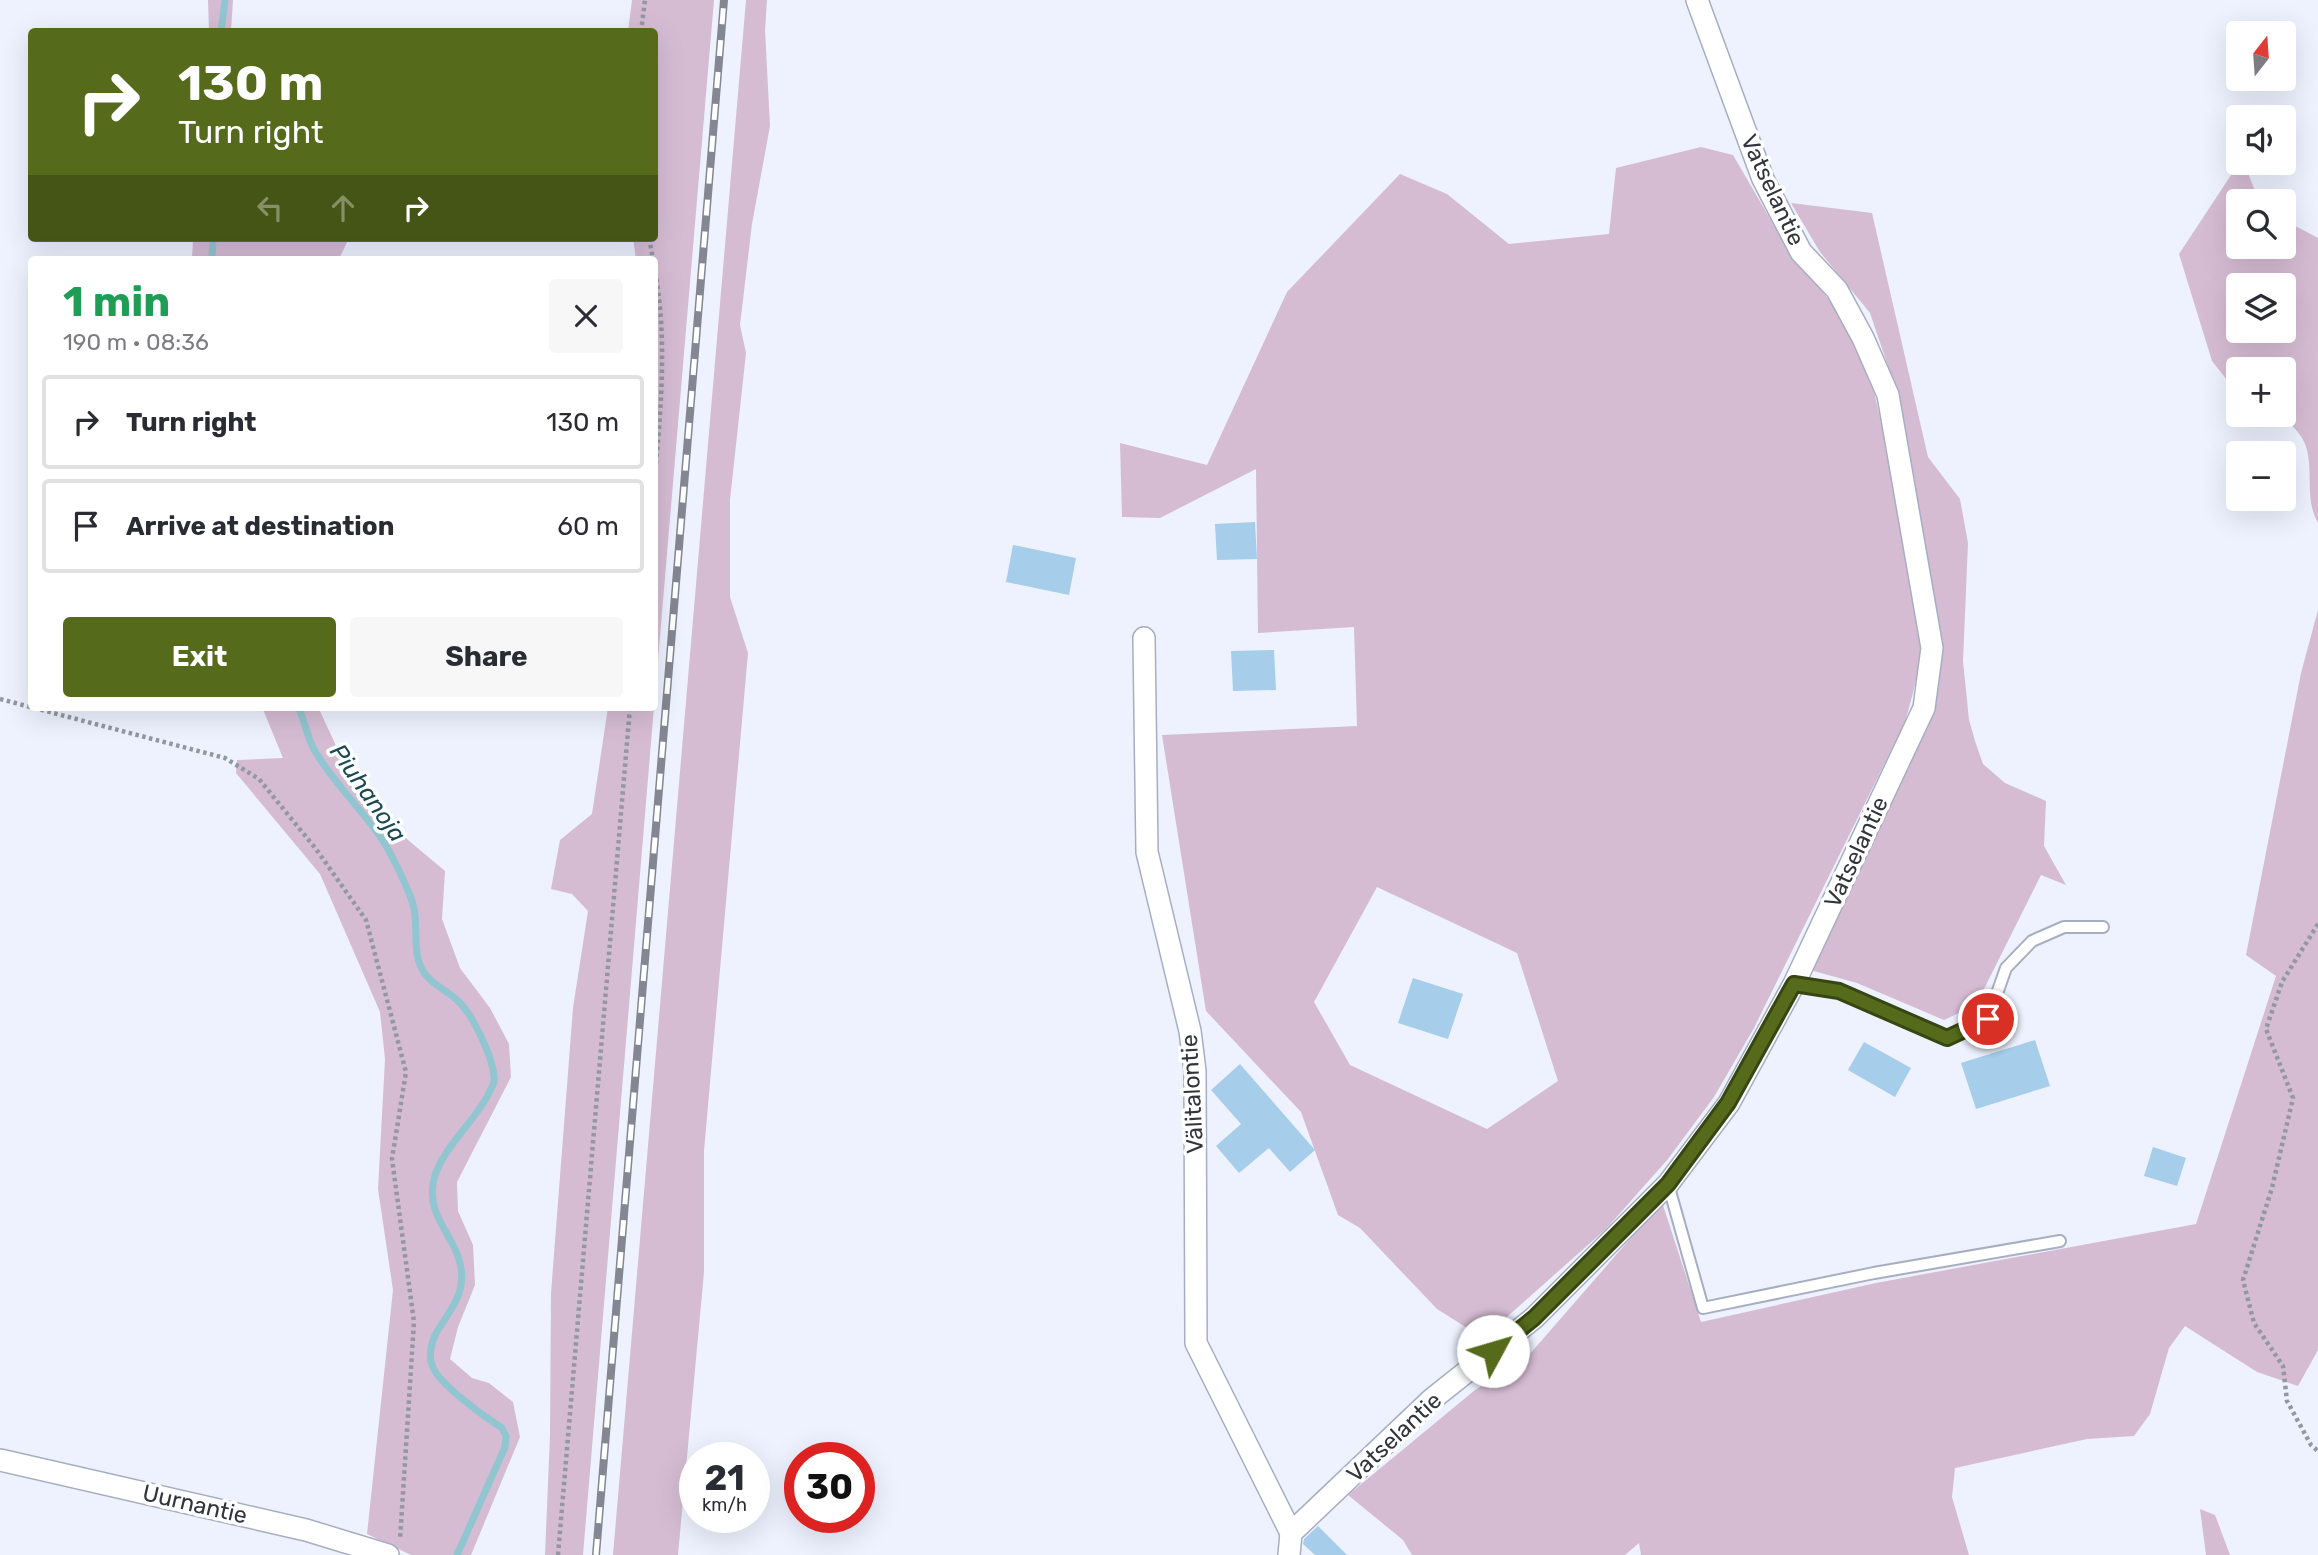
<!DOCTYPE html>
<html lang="en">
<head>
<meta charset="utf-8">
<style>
	:root { --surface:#fff; --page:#f7f7f7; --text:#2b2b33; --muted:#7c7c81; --line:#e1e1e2; --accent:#556b1b }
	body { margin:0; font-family:Rubik,sans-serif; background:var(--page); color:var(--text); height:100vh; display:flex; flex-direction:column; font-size:26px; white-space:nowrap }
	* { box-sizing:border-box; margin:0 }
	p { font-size:23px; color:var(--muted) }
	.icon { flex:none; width:38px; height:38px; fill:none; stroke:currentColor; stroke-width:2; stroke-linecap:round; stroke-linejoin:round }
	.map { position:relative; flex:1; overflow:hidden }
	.panel { position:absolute; left:28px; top:256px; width:630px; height:455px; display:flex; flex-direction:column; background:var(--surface); border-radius:7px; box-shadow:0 7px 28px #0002 }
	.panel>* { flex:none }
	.hud { position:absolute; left:28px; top:28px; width:630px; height:214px; border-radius:7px; box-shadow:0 7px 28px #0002; background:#556b1b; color:#fff; overflow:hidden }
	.needle { width:46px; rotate:17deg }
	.tools { position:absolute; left:2226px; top:21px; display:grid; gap:14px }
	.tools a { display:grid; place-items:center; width:70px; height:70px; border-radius:7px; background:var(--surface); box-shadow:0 7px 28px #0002; font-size:35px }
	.speed { position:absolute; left:679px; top:1442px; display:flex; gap:14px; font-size:35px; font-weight:700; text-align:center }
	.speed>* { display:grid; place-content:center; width:91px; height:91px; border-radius:50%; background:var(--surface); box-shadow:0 7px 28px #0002; line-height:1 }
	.speed small { font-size:18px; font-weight:400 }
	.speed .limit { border:10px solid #d22; background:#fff; color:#111 }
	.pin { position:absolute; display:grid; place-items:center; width:60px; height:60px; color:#fff; margin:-30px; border:4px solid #fff; border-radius:50%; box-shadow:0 2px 7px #0007 }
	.me { position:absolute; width:77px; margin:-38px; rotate:51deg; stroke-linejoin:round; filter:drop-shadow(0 0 5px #0008) }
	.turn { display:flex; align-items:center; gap:24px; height:147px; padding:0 35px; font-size:32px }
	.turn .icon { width:91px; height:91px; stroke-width:2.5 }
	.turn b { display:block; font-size:49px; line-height:60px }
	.lanes { display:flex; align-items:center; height:66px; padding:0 35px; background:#0003; justify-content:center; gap:35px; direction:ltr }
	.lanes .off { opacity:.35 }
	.round { display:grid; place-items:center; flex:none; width:74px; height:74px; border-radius:7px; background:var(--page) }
	.overview { display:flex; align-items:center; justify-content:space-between; height:119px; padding:0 35px }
	h1 { font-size:42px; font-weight:700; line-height:52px; color:#1e9e55 }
	.cta { display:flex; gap:14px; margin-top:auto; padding:14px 35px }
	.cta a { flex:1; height:80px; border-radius:7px; background:var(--accent); color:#fff; font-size:28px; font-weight:700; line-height:80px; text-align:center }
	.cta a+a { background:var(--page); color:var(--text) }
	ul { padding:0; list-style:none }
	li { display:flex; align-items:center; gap:21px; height:94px; margin:0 14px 10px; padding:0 21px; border:4px solid var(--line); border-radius:7px }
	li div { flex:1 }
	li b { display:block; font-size:26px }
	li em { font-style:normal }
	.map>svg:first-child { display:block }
	.green { fill:#d5bcd3; fill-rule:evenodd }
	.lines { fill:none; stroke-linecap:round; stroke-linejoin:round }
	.stream { stroke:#91c6d1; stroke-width:7 }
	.building { fill:#a6cde9 }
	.lane-casing { stroke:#a7aec1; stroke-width:14 }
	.street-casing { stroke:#a7aec1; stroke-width:24 }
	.path { stroke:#9397a1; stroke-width:4.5; stroke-dasharray:3.5 3.5; stroke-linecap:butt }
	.lane { stroke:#fff; stroke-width:10 }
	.street { stroke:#fff; stroke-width:21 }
	.rail-casing { stroke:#848791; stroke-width:8 }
	.rail { stroke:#fff; stroke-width:5; stroke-dasharray:16; stroke-linecap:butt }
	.route-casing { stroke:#374612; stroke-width:18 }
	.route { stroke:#556b1b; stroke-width:12 }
	.labels { text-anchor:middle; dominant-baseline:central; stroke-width:7; stroke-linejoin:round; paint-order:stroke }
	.street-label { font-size:23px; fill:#32353c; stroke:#fff }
	.water-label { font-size:24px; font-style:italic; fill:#1a4952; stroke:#fff }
</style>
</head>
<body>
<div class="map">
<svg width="2318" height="1555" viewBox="0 0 2318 1555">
	<rect width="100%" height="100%" fill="#edf2fe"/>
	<g class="green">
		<path d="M 208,0 L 233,0 L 231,31 L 209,31 Z"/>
		<path d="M 632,0 L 714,0 L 654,707 L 654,259 L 636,259 L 633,238 L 654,238 L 654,32 L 628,31 Z"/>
		<path d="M 746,0 L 767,0 L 765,30 L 770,126 L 752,224 L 740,325 L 746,353 L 730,500 L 730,597 L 748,653 L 704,1151 L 704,1272 L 678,1555 L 613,1555 Z"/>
		<path d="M 1701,147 L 1733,155 L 1779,234 L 1851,329 L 1871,378 L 1885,440 L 1922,653 L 1913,693 L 1905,722 L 1754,1028 L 1714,1097 L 1668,1159 L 1606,1229 L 1483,1338 L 1437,1309 L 1360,1228 L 1338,1215 L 1301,1112 L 1206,1011 L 1162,735 L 1357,726 L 1354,627 L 1258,633 L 1256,469 L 1160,518 L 1122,517 L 1120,443 L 1207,465 L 1287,292 L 1400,174 L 1447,194 L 1509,244 L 1609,234 L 1616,168 ZM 1377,887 L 1517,953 L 1558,1081 L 1487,1129 L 1350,1065 L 1314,1002 Z"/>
		<path d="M 2239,163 L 2244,163 L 2259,201 L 2238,201 L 2238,247 L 2284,247 L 2284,220 L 2318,238 L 2318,523 C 2305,501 2313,474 2307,450 C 2304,436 2291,424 2280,415 L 2284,415 L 2284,369 L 2238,369 L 2238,391 L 2234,389 L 2212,361 L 2179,254 ZM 2238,285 L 2284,285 L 2284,331 L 2238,331 Z"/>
		<path d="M 1791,203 L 1872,213 L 1928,457 L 1960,499 L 1968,543 L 1963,661 L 1969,720 L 1976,744 L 1983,764 L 2005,783 L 2046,801 L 2044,846 L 2066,885 L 2041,875 L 1976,1005 L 1944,1020 L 1857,983 L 1810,970 L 1929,725 L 1938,687 L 1942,652 L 1906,437 L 1890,372 L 1870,313 L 1820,252 Z"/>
		<path d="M 193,238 L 349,238 L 339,259 L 192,259 Z"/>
		<path d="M 2318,610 L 2318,1350 L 2298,1386 L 2257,1372 L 2185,1326 L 2169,1348 L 2150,1414 L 2134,1436 L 2087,1439 L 1955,1468 L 1952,1497 L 1969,1555 L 1641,1555 L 1639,1543 L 1625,1555 L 1412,1555 L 1403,1540 L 1348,1495 L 1475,1390 L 1529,1355 L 1662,1202 L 1701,1322 L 1876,1283 L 2196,1224 L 2276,976 L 2246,955 L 2301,673 Z"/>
		<path d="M 262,707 L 318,707 L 346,767 L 408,840 L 445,871 L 442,919 L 460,968 L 490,1008 L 509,1044 L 511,1077 L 457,1182 L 458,1211 L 473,1245 L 475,1285 L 458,1327 L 450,1359 L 472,1378 L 489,1383 L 513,1402 L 520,1437 L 471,1555 L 411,1555 L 367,1534 L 393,1290 L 378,1189 L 385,1059 L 380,1012 L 320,874 L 236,773 L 237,760 L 283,758 Z"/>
		<path d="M 608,707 L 654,707 L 583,1555 L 545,1555 L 550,1436 L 551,1293 L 573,1008 L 588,911 L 572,894 L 551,889 L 560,840 L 592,814 Z"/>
		<path d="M 2200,1509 L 2215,1515 L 2230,1555 L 2206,1555 Z"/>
	</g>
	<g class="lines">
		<g class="stream">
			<path d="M 221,32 L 225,0"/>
			<path d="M 212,259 L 213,238"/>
			<path d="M 298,707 C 305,721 307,738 315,751 C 333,782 359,806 379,835 C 390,850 406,884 412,901 C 420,922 411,949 422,969 C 429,983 446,990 457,1000 C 472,1013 495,1060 494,1081 C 494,1085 490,1090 488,1095 C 474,1122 441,1150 434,1179 C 425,1215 454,1235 460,1263 C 467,1292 452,1307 438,1330 C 432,1339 428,1355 432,1365 C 438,1384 485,1417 502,1428 L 506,1436 L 505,1447 L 457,1555"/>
		</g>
	</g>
	<g class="building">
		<path d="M 1255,522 L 1257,559 L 1217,560 L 1215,524 Z"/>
		<path d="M 1013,545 L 1076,558 L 1069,595 L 1006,582 Z"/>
		<path d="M 1274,650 L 1276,690 L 1233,691 L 1231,651 Z"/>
		<path d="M 1413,978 L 1463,994 L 1448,1039 L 1398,1023 Z"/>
		<path d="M 2035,1040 L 2050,1086 L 1976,1109 L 1961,1063 Z"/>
		<path d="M 1864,1042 L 1911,1068 L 1895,1097 L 1848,1070 Z"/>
		<path d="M 1240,1064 L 1315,1150 L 1290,1172 L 1269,1148 L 1239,1173 L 1216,1146 L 1241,1124 L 1211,1090 Z"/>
		<path d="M 2153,1147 L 2186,1158 L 2177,1186 L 2144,1176 Z"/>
		<path d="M 1318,1526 L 1347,1555 L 1315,1555 L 1303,1544 L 1304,1539 Z"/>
	</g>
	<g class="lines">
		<g class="lane-casing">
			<g id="lane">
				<path d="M 1794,984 L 1839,991 L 1947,1038 L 1988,1019 L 2006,968 L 2032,941 L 2064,927 L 2103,927"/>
				<path d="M 1668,1184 L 1703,1308 L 1874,1273 L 2060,1241"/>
			</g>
		</g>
		<g class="street-casing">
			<g id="street">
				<path d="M 1144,638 L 1147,852 L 1190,1031 L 1195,1071 L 1196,1343 L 1291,1533"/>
				<path d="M 0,1460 L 306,1530 L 388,1555"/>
				<path d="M 1289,1555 L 1291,1533 L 1431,1400 L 1534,1318 L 1668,1184 L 1729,1103 L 1794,984 L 1924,708 L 1932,648 L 1888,395 L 1863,338 L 1837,290 L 1801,252 L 1763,179 L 1697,0"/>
			</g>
		</g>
		<g class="path">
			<path d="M 641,32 L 645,0"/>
			<path d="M 649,238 L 653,259"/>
			<path d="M 654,265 C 668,336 661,412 654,484"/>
			<path d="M 0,699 L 225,758 L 259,779 L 316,849 L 366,920 L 406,1072 L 392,1159 L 414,1322 L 400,1540"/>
			<path d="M 2318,924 L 2282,982 L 2266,1029 L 2293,1098 L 2272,1188 L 2243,1280 L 2254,1323 L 2283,1366 L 2287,1401 L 2311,1445 L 2318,1451"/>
			<path d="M 558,1555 L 630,707"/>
		</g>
		<use href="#lane" class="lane"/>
		<use href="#street" class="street"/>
		<g class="rail-casing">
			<path id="rail" d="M 596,1555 L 724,0"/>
		</g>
		<use href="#rail" class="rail"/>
	</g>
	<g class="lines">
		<g class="route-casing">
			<path id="route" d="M 1493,1351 L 1534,1318 L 1668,1184 L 1728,1103 L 1794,984 L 1839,991 L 1947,1038 L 1988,1019"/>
		</g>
		<use href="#route" class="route"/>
	</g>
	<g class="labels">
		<g class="street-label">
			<text transform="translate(1773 190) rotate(65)">Vatselantie</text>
			<text transform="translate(1856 852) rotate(-65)">Vatselantie</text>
			<text transform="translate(1192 1094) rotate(-93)">Välitalontie</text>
			<text transform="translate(1394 1437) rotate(-43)">Vatselantie</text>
			<text transform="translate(195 1504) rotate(13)">Uurnantie</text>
		</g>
		<g class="water-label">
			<text transform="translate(368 793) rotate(55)">Piuhanoja</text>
		</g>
	</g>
</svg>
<div class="tools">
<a><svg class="needle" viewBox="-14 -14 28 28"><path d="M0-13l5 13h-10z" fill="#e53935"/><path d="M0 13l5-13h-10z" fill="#7c7c81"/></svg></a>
<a><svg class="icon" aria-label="sound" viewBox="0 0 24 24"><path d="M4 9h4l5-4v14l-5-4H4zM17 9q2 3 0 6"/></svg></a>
<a><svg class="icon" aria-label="search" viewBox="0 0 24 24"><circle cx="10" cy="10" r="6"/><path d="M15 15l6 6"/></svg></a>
<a><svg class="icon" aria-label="layers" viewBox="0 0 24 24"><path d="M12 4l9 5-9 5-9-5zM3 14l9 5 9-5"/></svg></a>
<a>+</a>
<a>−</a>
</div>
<div class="speed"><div>21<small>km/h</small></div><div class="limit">30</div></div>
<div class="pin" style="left:1988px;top:1019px;background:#d93025"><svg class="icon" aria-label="arrive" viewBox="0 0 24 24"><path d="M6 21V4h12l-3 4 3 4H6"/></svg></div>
<svg class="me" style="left:1493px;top:1351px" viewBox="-20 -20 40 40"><circle r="19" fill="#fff"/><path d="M0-13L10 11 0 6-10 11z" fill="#556b1b"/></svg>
<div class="hud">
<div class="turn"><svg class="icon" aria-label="right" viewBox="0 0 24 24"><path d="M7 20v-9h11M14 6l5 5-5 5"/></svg><div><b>130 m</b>Turn right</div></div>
<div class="lanes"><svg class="icon off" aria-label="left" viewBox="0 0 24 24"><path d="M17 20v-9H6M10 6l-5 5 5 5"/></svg><svg class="icon off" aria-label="ahead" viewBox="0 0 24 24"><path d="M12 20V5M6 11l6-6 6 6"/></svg><svg class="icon" aria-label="right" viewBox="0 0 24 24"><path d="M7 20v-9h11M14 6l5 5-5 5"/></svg></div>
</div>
<section class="panel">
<div class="overview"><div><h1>1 min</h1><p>190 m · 08:36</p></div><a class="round"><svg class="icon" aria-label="close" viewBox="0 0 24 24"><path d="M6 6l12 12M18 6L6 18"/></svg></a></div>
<ul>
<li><svg class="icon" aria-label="right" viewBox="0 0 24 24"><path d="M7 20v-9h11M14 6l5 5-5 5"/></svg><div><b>Turn right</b></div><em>130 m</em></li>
<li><svg class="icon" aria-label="arrive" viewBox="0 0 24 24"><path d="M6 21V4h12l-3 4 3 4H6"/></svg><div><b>Arrive at destination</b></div><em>60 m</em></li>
</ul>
<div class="cta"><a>Exit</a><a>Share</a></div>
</section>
</div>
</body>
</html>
